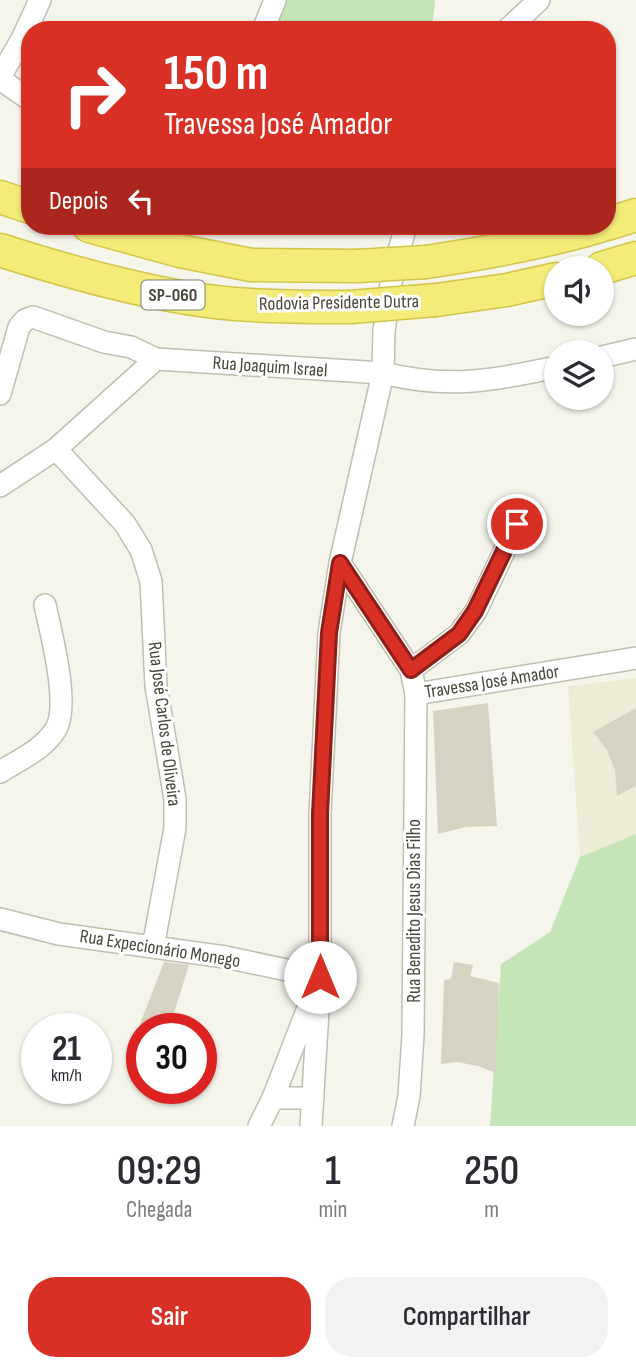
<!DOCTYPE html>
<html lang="pt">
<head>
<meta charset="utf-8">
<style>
	:root { --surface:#fff; --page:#f2f2f3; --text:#2b2b33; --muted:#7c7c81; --accent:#d93025 }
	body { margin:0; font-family:"Sofia Sans Condensed",sans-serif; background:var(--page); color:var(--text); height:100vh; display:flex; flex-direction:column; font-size:26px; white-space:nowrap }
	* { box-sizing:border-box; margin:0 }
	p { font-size:23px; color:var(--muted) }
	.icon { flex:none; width:38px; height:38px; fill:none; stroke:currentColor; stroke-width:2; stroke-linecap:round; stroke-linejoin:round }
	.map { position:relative; height:1126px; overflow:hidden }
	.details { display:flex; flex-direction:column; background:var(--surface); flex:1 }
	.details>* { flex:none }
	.top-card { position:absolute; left:21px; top:21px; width:595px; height:214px; border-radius:28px; box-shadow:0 2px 5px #0004; background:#d93025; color:#fff; overflow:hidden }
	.buttons { position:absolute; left:544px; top:256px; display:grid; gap:14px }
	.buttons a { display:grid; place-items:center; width:70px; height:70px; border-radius:50%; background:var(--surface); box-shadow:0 2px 5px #0004; font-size:35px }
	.speed { position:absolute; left:21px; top:1013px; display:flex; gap:14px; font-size:35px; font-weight:700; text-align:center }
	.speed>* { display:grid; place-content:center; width:91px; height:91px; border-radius:50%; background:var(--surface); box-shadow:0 2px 5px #0004; line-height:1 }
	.speed small { font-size:18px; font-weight:400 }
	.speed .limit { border:10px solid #d22; background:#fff; color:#111 }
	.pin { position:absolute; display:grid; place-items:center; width:60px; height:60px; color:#fff; margin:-30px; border:4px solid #fff; border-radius:50%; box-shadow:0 2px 7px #0007 }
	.me { position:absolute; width:77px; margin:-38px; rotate:0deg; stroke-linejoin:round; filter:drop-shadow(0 0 5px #0008) }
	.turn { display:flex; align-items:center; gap:24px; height:147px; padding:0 28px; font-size:32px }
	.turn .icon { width:91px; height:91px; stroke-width:2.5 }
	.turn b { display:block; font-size:49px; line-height:60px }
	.then { display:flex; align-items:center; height:66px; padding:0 28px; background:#0003; gap:14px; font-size:26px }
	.eta { display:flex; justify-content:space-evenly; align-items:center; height:119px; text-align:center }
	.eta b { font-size:42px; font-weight:600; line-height:49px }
	.primary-button { display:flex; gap:14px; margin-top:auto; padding:14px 28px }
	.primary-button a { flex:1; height:80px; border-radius:28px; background:var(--accent); color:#fff; font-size:28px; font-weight:600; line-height:80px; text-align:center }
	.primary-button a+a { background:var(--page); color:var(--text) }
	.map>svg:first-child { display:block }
	.education { fill:#ededd7 }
	.green { fill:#c5e5b9 }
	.building { fill:#d6d3c2 }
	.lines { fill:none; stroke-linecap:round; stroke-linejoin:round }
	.minor-casing { stroke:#c0bfaf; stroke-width:24 }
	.highway-casing { stroke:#d2c649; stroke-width:35 }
	.minor { stroke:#fff; stroke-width:21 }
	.highway { stroke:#f3ec79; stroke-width:32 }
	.highway-bridge-casing { stroke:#d2c649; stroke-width:35; stroke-linecap:butt }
	.highway-bridge { stroke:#f3ec79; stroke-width:32 }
	.route-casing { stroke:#8d1f18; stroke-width:18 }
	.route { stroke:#d93025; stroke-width:12 }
	.labels { text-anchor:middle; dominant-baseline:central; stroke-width:6; stroke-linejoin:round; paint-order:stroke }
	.shield { fill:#fff; stroke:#807e75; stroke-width:2 }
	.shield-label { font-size:18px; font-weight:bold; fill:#49473a }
	.street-label { font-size:19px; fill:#49473a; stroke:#fff }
</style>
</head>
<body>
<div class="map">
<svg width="636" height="1126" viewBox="0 0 636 1126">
	<rect width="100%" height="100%" fill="#f5f5ec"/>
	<path class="education" d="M 636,678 L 636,834 L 580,857 L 568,686 Z"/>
	<g class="green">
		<path d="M 287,0 L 435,0 L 432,30 L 274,30 Z"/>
		<path d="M 636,834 L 636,1126 L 490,1126 L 501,964 L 550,932 L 580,857 Z"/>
	</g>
	<g class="building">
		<path d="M 488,703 L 497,826 L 466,827 L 438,834 L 433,711 Z"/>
		<path d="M 636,708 L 636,786 L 617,796 L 615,770 L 607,750 L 593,732 Z"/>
		<path d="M 164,962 L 189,965 L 169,1029 L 138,1029 Z"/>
		<path d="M 454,962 L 473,965 L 470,976 L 499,983 L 496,1073 L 478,1066 L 457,1062 L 441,1064 L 444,980 L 451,979 Z"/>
	</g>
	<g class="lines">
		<g class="minor-casing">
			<g id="minor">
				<path d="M 263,30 L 275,0"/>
				<path d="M 507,30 L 539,0"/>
				<path d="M 0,77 L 22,39 L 40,0"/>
				<path d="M 0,79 L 30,100"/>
				<path d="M 602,357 L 636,349"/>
				<path d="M 0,394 L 19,327 L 25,320 L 33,317 L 104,342 L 131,347 L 156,359 L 383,373 C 448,389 492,381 556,367"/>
				<path d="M 56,449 L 125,524 L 141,550 L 151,581 L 156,686 L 175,799 L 175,828 L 153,947"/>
				<path d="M 0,486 L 56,449 L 156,359"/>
				<path d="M 340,563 L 411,670 L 416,694 L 413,1035 L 409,1096 L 403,1126"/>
				<path d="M 411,670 L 459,634 L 476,611 L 517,524"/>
				<path d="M 416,694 L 636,658"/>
				<path d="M 0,772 C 19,760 44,749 56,729 C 70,704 51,633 45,605"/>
				<path d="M 0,919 L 59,934 L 225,957 L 320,977"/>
				<path d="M 273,1098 L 313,1098"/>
				<path d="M 259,1126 L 273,1098 L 313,995"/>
				<path d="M 311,1126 L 320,977 L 320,814 L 329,633 L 340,563 L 383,373 L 384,331 L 387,309 L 393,271 L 406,226"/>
			</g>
		</g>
		<g class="highway-casing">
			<g id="highway">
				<path d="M 0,197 L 30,207"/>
				<path d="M 607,224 L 636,215"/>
				<path d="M 89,226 L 180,251 L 251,265 L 357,266"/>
				<path d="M 0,250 C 59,269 120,286 181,297 C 236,307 294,307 351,307"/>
				<path d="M 426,262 C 486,253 543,243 600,226"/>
				<path d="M 602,268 L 636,258"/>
				<path d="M 436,300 L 507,290 L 556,279"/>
			</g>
		</g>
		<use href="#minor" class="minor"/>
		<use href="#highway" class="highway"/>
		<g class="highway-bridge-casing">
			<g id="highway-bridge">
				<path d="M 357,266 L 426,262"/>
				<path d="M 351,307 L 436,300"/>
			</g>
		</g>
		<use href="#highway-bridge" class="highway-bridge"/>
	</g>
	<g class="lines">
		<g class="route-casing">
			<path id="route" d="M 320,977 L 320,814 L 329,633 L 340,563 L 411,670 L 459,634 L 475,611 L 517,524"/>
		</g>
		<use href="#route" class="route"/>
	</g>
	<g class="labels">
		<rect class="shield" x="141.5" y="280.5" width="63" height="29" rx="5"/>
		<g class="shield-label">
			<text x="173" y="295">SP-060</text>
		</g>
		<g class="street-label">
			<text transform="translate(339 303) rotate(-1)">Rodovia Presidente Dutra</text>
			<text transform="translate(270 367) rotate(4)">Rua Joaquim Israel</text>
			<text transform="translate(492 682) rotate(-9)">Travessa José Amador</text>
			<text transform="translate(164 724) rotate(83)">Rua José Carlos de Oliveira</text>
			<text transform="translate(414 911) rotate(-90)">Rua Benedito Jesus Dias Filho</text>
			<text transform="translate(160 949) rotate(9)">Rua Expecionário Monego</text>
		</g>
	</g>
</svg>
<div class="buttons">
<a><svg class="icon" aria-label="sound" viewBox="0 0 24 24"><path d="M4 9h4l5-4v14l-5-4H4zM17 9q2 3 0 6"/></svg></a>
<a><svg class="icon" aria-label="layers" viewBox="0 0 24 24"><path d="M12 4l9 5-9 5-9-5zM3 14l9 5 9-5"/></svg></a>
</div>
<div class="speed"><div>21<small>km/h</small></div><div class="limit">30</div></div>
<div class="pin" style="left:517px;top:524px;background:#d93025"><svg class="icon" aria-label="arrive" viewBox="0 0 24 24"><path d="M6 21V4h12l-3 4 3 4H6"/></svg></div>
<svg class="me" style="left:320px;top:977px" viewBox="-20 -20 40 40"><circle r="19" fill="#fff"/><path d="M0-13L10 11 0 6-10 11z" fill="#d93025"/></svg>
<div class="top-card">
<div class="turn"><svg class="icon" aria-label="right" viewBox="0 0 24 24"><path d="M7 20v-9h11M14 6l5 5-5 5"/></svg><div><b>150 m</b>Travessa José Amador</div></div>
<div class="then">Depois<svg class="icon" aria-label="left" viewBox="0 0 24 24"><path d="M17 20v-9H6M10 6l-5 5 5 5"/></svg></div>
</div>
</div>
<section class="details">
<div class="eta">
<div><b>09:29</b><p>Chegada</p></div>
<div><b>1</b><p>min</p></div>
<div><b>250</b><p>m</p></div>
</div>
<div class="primary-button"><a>Sair</a><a>Compartilhar</a></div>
</section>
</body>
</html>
